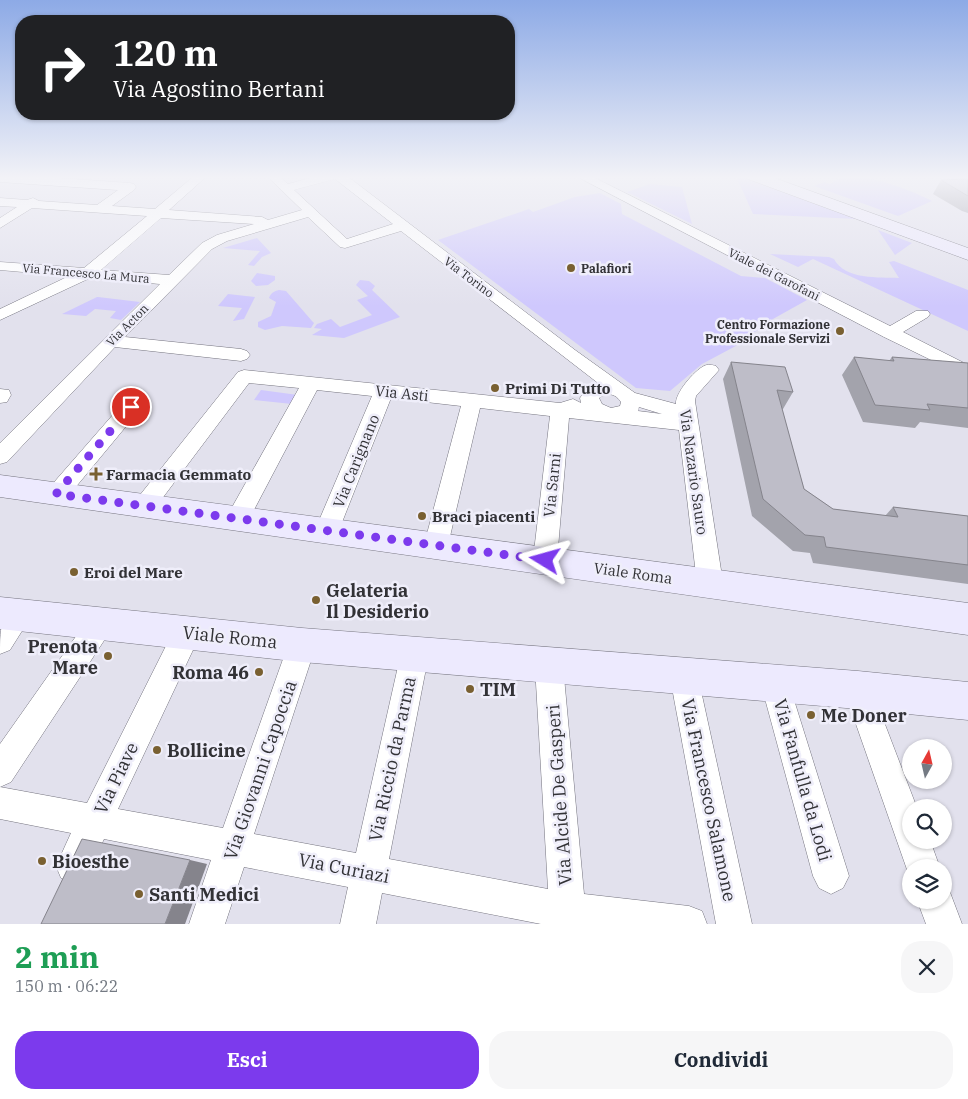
<!DOCTYPE html>
<html lang="it">
<head>
<meta charset="utf-8">
<style>
	:root { --surface:#fff; --page:#f6f6f7; --text:#1f2937; --muted:#747a83; --accent:#7c3aed }
	body { margin:0; font-family:"IBM Plex Serif",serif; background:var(--page); color:var(--text); height:100vh; display:flex; flex-direction:column; font-size:19px; white-space:nowrap }
	* { box-sizing:border-box; margin:0 }
	p { font-size:16px; color:var(--muted) }
	.icon { flex:none; width:28px; height:28px; fill:none; stroke:currentColor; stroke-width:2; stroke-linecap:round; stroke-linejoin:round }
	.map { position:relative; height:924px; overflow:hidden }
	.panel { display:flex; flex-direction:column; background:var(--surface); flex:1 }
	.panel>* { flex:none }
	.top-card { position:absolute; left:15px; top:15px; width:500px; height:105px; border-radius:20px; box-shadow:0 1px 4px #0004; background:#202124; color:#fff; overflow:hidden }
	.needle { width:32px; rotate:8deg }
	.controls { position:absolute; left:902px; top:739px; display:grid; gap:10px }
	.controls a { display:grid; place-items:center; width:50px; height:50px; border-radius:50%; background:var(--surface); box-shadow:0 1px 4px #0004; font-size:25px }
	.pin { position:absolute; display:grid; place-items:center; width:42px; height:42px; color:#fff; margin:-21px; border:2px solid #fff; border-radius:50%; box-shadow:0 1px 5px #0007 }
	.me { position:absolute; width:55px; margin:-28px; rotate:278deg; stroke-linejoin:round; filter:drop-shadow(0 0 4px #0008) }
	.turn { display:flex; align-items:center; gap:18px; height:105px; padding:0 15px; font-size:22px }
	.turn .icon { width:65px; height:65px; stroke-width:2.5 }
	.turn b { display:block; font-size:35px; line-height:42px }
	.round { display:grid; place-items:center; flex:none; width:52px; height:52px; border-radius:20px; background:var(--page) }
	.summary { display:flex; align-items:center; justify-content:space-between; height:85px; padding:0 15px }
	h1 { font-size:30px; font-weight:700; line-height:38px; color:#1e9e55 }
	.button { display:flex; gap:10px; margin-top:auto; padding:10px 15px }
	.button a { flex:1; height:58px; border-radius:20px; background:var(--accent); color:#fff; font-size:20px; font-weight:700; line-height:58px; text-align:center }
	.button a+a { background:var(--page); color:var(--text) }
	.map>svg:first-child { display:block }
	.green { fill:#cfc8fd }
	.lines { fill:none; stroke-linecap:round; stroke-linejoin:round }
	.street-casing { stroke:#75747f; stroke-width:1 }
	.secondary-casing { stroke:#75747f; stroke-width:1 }
	.street { fill:#fff; fill-rule:evenodd }
	.secondary { fill:#edeafe; fill-rule:evenodd }
	.wall { fill:#a3a3ac }
	.shaded-wall { fill:#85848c }
	.building { fill:#bebdc8; stroke:#85848c }
	.route { stroke:#7c3aed; stroke-width:9; stroke-dasharray:0 16.2 }
	.poi-dot { fill:#796031; stroke:#efeefa; stroke-width:2 }
	.labels { text-anchor:middle; dominant-baseline:central; stroke-width:5; stroke-linejoin:round; paint-order:stroke }
	.far-poi-label { font-size:12px; font-weight:bold; fill:#323236; stroke:#efeefa; text-anchor:start }
	.far-street-label { font-size:12px; fill:#323236; stroke:#efeefa }
	.poi-label { font-size:15px; font-weight:bold; fill:#323236; stroke:#efeefa; text-anchor:start }
	.street-label { font-size:15px; fill:#323236; stroke:#efeefa }
	.near-poi-label { font-size:18px; font-weight:bold; fill:#323236; stroke:#efeefa; text-anchor:start }
	.near-street-label { font-size:18px; fill:#323236; stroke:#efeefa }
</style>
</head>
<body>
<div class="map">
<svg width="968" height="924" viewBox="0 0 968 924">
	<rect width="100%" height="100%" fill="#e2e1ed"/>
	<g class="green">
		<path d="M 736,176 L 739,176 L 857,219 L 753,214 Z"/>
		<path d="M 844,176 C 873,176 906,188 932,201 L 898,216 L 814,186 L 824,182 L 830,184 Z"/>
		<path d="M 650,184 L 682,187 L 692,224 L 627,192 Z"/>
		<path d="M 600,193 L 621,204 L 622,214 L 741,276 L 765,278 L 807,300 L 764,324 L 765,326 L 744,338 L 747,340 L 702,364 L 670,391 L 636,388 L 438,240 L 529,209 L 533,212 L 575,197 Z"/>
		<path d="M 878,230 L 912,243 L 895,255 Z"/>
		<path d="M 257,238 L 271,253 L 262,257 L 254,266 L 248,265 L 260,251 L 223,248 Z"/>
		<path d="M 770,254 L 829,257 L 834,259 C 845,280 879,277 899,278 L 889,262 L 894,261 L 968,290 L 968,331 L 813,259 L 798,267 Z"/>
		<path d="M 257,273 L 275,276 L 275,280 L 268,285 L 256,286 L 251,281 Z"/>
		<path d="M 360,280 L 369,281 L 375,286 L 372,290 L 400,317 L 344,338 L 312,335 L 322,329 L 314,328 L 317,324 L 331,319 L 340,327 L 372,315 L 357,300 L 368,296 L 356,285 Z"/>
		<path d="M 279,290 L 286,291 L 312,321 L 314,323 L 311,328 L 282,326 L 265,330 L 258,327 L 258,322 L 271,316 L 276,302 L 269,298 C 271,293 274,291 279,290 Z"/>
		<path d="M 228,294 L 255,297 L 244,319 L 233,321 L 242,308 L 218,306 Z"/>
		<path d="M 97,297 L 98,297 L 140,302 L 121,320 L 110,318 L 116,311 L 95,309 L 86,316 L 62,314 Z"/>
		<path d="M 261,390 L 298,395 L 292,404 L 254,400 Z"/>
	</g>
	<g class="lines">
		<g class="street-casing">
			<g id="street">
				<path d="M 0,176 L 29,176 L 130,183 L 134,184 L 136,187 L 134,190 L 112,206 L 155,209 L 194,176 L 207,176 L 169,210 L 262,217 L 268,220 L 302,210 L 267,176 L 279,176 L 288,184 L 317,176 L 347,176 L 575,350 L 635,393 L 676,404 C 675,393 694,371 704,366 C 708,364 712,365 716,366 L 719,370 L 696,396 L 695,401 L 723,583 L 719,591 L 710,594 L 701,591 L 697,583 L 679,430 L 569,418 L 557,560 L 554,568 L 545,571 L 536,568 L 533,560 L 550,416 L 480,408 L 448,545 L 445,552 L 436,555 L 427,552 L 424,545 L 461,406 L 391,398 L 339,530 L 335,537 L 327,540 L 319,537 L 315,530 L 372,396 L 317,390 L 246,525 L 238,528 L 230,525 L 226,518 L 299,388 L 249,383 L 152,512 L 144,515 L 136,512 L 133,506 L 136,500 L 238,372 L 244,370 L 560,403 L 573,399 L 581,403 L 580,398 L 587,388 L 598,383 L 401,231 L 345,248 L 340,247 L 308,217 L 227,241 L 212,249 L 125,337 L 241,349 L 247,351 L 250,355 L 247,359 L 241,361 L 115,347 L 7,462 L 0,464 L 0,443 L 160,284 L 90,278 L 0,320 L 0,309 L 69,276 L 0,270 L 0,262 L 84,268 L 147,216 L 32,208 L 0,228 L 0,218 L 17,207 L 0,206 L 0,198 L 27,200 L 33,198 L 39,201 L 97,205 L 118,190 L 0,182 ZM 335,179 L 393,224 L 347,239 L 294,190 ZM 161,218 L 254,224 L 217,235 L 202,243 L 169,275 L 101,270 ZM 606,394 C 613,394 617,396 621,402 L 620,406 L 611,408 L 602,404 L 599,398 ZM 639,407 L 662,414 L 638,411 Z"/>
				<path d="M 576,176 L 591,176 L 890,326 L 916,311 L 928,311 L 930,314 L 928,317 L 903,332 L 968,365 L 968,378 L 884,337 Z"/>
				<path d="M 0,389 L 9,390 L 11,395 L 7,402 L 0,403 Z"/>
				<path d="M 131,400 L 138,402 L 141,407 L 138,412 L 65,500 L 57,503 L 49,500 L 46,494 L 49,488 L 124,402 Z"/>
				<path d="M 19,603 L 28,606 L 32,615 L 10,650 L 0,654 C 0,632 0,612 19,603 Z"/>
				<path d="M 100,611 L 109,615 L 113,624 L 109,633 L 11,782 L 0,787 L 87,803 L 177,624 L 187,620 L 197,624 L 201,633 L 118,809 L 223,828 L 288,645 L 292,636 L 302,632 L 312,636 L 316,645 L 254,834 L 356,853 L 401,653 L 405,643 L 415,639 L 425,643 L 429,653 L 389,859 L 548,889 L 535,666 L 539,656 L 549,652 L 559,656 L 563,666 L 584,894 L 689,906 L 702,911 L 707,924 L 541,924 L 382,893 L 376,924 L 340,924 L 348,887 L 244,867 L 225,924 L 189,924 L 211,860 L 104,839 L 85,878 L 73,883 L 61,878 L 56,866 L 71,833 L 0,819 L 0,744 L 91,615 Z"/>
				<path d="M 684,663 L 694,667 L 698,677 L 752,924 L 716,924 L 670,677 L 674,667 Z"/>
				<path d="M 775,670 L 785,674 L 789,684 L 849,876 L 843,888 L 831,894 L 819,888 L 813,876 L 761,684 L 765,674 Z"/>
				<path d="M 858,676 L 868,680 L 917,808 L 911,808 L 911,840 L 930,840 L 940,868 L 911,868 L 911,881 L 844,690 L 848,680 Z"/>
				<path d="M 944,886 L 948,887 L 962,924 L 926,924 L 917,900 L 944,900 Z"/>
			</g>
		</g>
		<g class="secondary-casing">
			<g id="secondary">
				<path d="M 746,176 L 769,176 L 968,248 L 968,260 L 748,179 Z"/>
				<path d="M 0,475 L 968,603 L 968,635 L 0,497 Z"/>
				<path d="M 0,597 L 302,628 L 858,671 L 968,682 L 968,720 L 858,709 L 302,662 L 0,629 Z"/>
			</g>
		</g>
		<use href="#street" class="street"/>
		<use href="#secondary" class="secondary"/>
	</g>
	<g class="wall">
		<path d="M 968,179 L 968,213 L 962,211 L 933,194 L 941,180 Z"/>
		<path d="M 854,357 L 889,361 L 892,357 L 968,363 L 968,428 L 920,422 L 915,428 L 863,422 L 842,375 Z"/>
		<path d="M 731,362 L 793,392 L 783,409 L 782,409 L 804,489 L 833,509 L 885,516 L 893,507 L 968,516 L 968,584 L 813,563 L 810,553 L 793,551 L 752,516 L 723,379 Z"/>
	</g>
	<path class="shaded-wall" d="M 190,860 L 207,864 L 185,924 L 165,924 Z"/>
	<g class="building">
		<path d="M 968,179 L 968,196 L 941,180 Z"/>
		<path d="M 854,357 L 894,361 L 892,357 L 968,363 L 968,408 L 927,404 L 930,410 L 875,405 Z"/>
		<path d="M 731,362 L 785,367 L 793,392 L 777,390 L 804,489 L 833,509 L 898,517 L 893,507 L 968,516 L 968,565 L 826,547 L 824,537 L 805,535 L 763,499 Z"/>
		<path d="M 82,839 L 190,860 L 165,924 L 41,924 Z"/>
	</g>
	<linearGradient id="sky" x2="0" y2="1"><stop stop-color="#8daae6"/><stop offset="0.58" stop-color="#f2f2f7"/><stop offset="1" stop-color="#f2f2f7" stop-opacity="0"/></linearGradient>
	<rect width="968" height="306" fill="url(#sky)"/>
	<g class="lines">
		<path class="route" d="M 131,407 L 56,494 L 545,560"/>
	</g>
	<g class="poi-dot">
		<circle cx="571" cy="268" r="5"/>
		<circle cx="840" cy="331" r="5"/>
		<circle cx="495" cy="388" r="5"/>
		<path d="M93.5 466.5h5v5h5v5h-5v5h-5v-5h-5v-5h5z"/>
		<circle cx="422" cy="516" r="5"/>
		<circle cx="74" cy="572" r="5"/>
		<circle cx="316" cy="600" r="5"/>
		<circle cx="108" cy="656" r="5"/>
		<circle cx="259" cy="672" r="5"/>
		<circle cx="470" cy="689" r="5"/>
		<circle cx="811" cy="715" r="5"/>
		<circle cx="157" cy="750" r="5"/>
		<circle cx="42" cy="861" r="5"/>
		<circle cx="139" cy="894" r="5"/>
	</g>
	<g class="labels">
		<g class="far-poi-label">
			<text x="581" y="268">Palafiori</text>
			<text x="830" y="324" text-anchor="end">Centro Formazione<tspan x="830" dy="14">Professionale Servizi</tspan></text>
		</g>
		<g class="far-street-label">
			<text transform="translate(86 273) rotate(5)">Via Francesco La Mura</text>
			<text transform="translate(774 274) rotate(27)">Viale dei Garofani</text>
			<text transform="translate(469 277) rotate(37)">Via Torino</text>
			<text transform="translate(127 325) rotate(-45)">Via Acton</text>
		</g>
		<g class="poi-label">
			<text x="505" y="388">Primi Di Tutto</text>
			<text x="106" y="474">Farmacia Gemmato</text>
			<text x="432" y="516">Braci piacenti</text>
			<text x="84" y="572">Eroi del Mare</text>
		</g>
		<g class="street-label">
			<text transform="translate(402 393) rotate(6)">Via Asti</text>
			<text transform="translate(356 461) rotate(-68)">Via Carignano</text>
			<text transform="translate(694 472) rotate(82)">Via Nazario Sauro</text>
			<text transform="translate(552 485) rotate(-84)">Via Sarni</text>
			<text transform="translate(633 573) rotate(8)">Viale Roma</text>
		</g>
		<g class="near-poi-label">
			<text x="326" y="590">Gelateria<tspan x="326" dy="21">Il Desiderio</tspan></text>
			<text x="98" y="646" text-anchor="end">Prenota<tspan x="98" dy="21">Mare</tspan></text>
			<text x="249" y="672" text-anchor="end">Roma 46</text>
			<text x="480" y="689">TIM</text>
			<text x="821" y="715">Me Doner</text>
			<text x="167" y="750">Bollicine</text>
			<text x="52" y="861">Bioesthe</text>
			<text x="149" y="894">Santi Medici</text>
		</g>
		<g class="near-street-label">
			<text transform="translate(230 637) rotate(6)">Viale Roma</text>
			<text transform="translate(392 759) rotate(-78)">Via Riccio da Parma</text>
			<text transform="translate(260 770) rotate(-71)">Via Giovanni Capoccia</text>
			<text transform="translate(116 778) rotate(-64)">Via Piave</text>
			<text transform="translate(803 780) rotate(74)">Via Fanfulla da Lodi</text>
			<text transform="translate(559 795) rotate(-94)">Via Alcide De Gasperi</text>
			<text transform="translate(709 800) rotate(78)">Via Francesco Salamone</text>
			<text transform="translate(344 868) rotate(11)">Via Curiazi</text>
		</g>
	</g>
</svg>
<div class="controls">
<a><svg class="needle" viewBox="-14 -14 28 28"><path d="M0-13l5 13h-10z" fill="#e53935"/><path d="M0 13l5-13h-10z" fill="#747a83"/></svg></a>
<a><svg class="icon" aria-label="search" viewBox="0 0 24 24"><circle cx="10" cy="10" r="6"/><path d="M15 15l6 6"/></svg></a>
<a><svg class="icon" aria-label="layers" viewBox="0 0 24 24"><path d="M12 4l9 5-9 5-9-5zM3 14l9 5 9-5"/></svg></a>
</div>
<div class="pin" style="left:131px;top:407px;background:#d93025"><svg class="icon" aria-label="arrive" viewBox="0 0 24 24"><path d="M6 21V4h12l-3 4 3 4H6"/></svg></div>
<svg class="me" style="left:545px;top:560px" viewBox="-20 -20 40 40"><path d="M0-17L14 15 0 8-14 15z" fill="#7c3aed" stroke="#fff" stroke-width="4"/></svg>
<div class="top-card">
<div class="turn"><svg class="icon" aria-label="right" viewBox="0 0 24 24"><path d="M7 20v-9h11M14 6l5 5-5 5"/></svg><div><b>120 m</b>Via Agostino Bertani</div></div>
</div>
</div>
<section class="panel">
<div class="summary"><div><h1>2 min</h1><p>150 m · 06:22</p></div><a class="round"><svg class="icon" aria-label="close" viewBox="0 0 24 24"><path d="M6 6l12 12M18 6L6 18"/></svg></a></div>
<div class="button"><a>Esci</a><a>Condividi</a></div>
</section>
</body>
</html>
